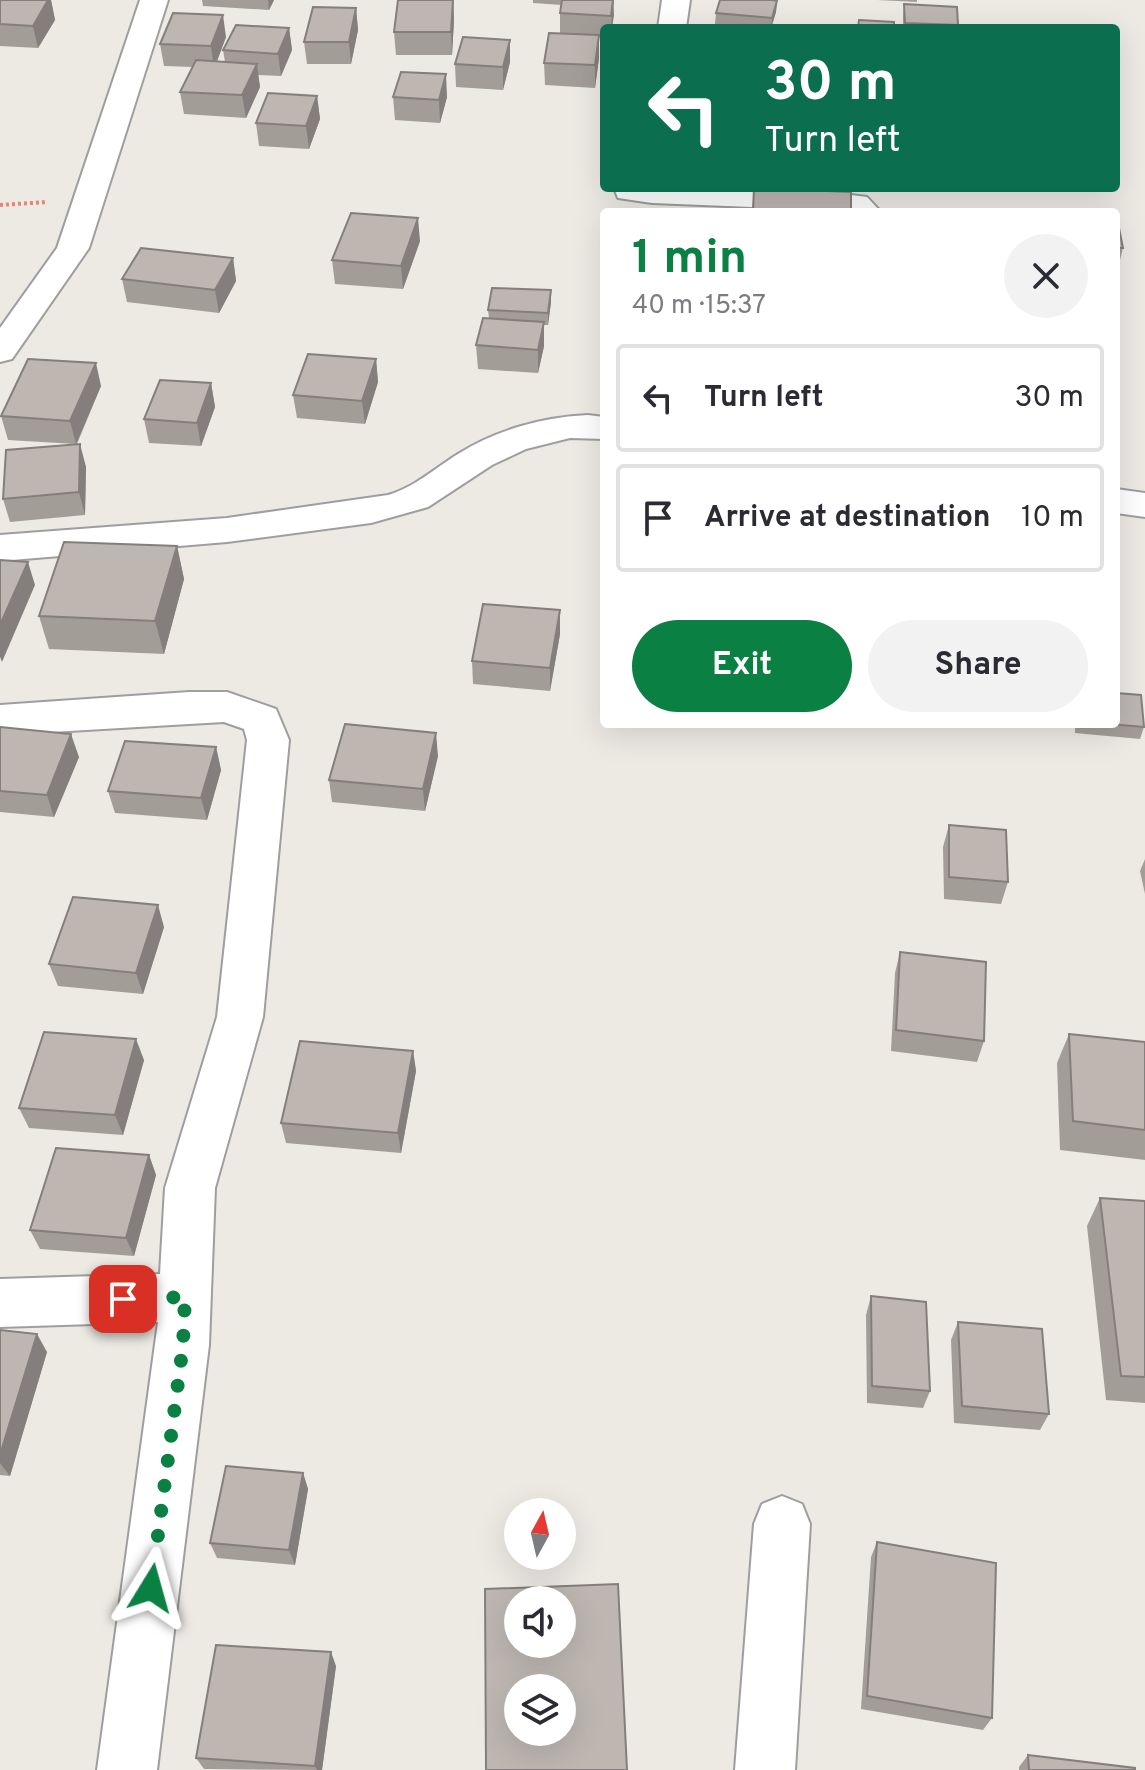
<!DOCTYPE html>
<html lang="en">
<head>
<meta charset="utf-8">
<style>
	:root { --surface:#fff; --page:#f2f2f3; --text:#2b2b33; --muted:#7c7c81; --line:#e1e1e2; --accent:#0b8043 }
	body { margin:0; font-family:Overpass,sans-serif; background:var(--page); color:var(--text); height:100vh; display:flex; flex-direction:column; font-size:30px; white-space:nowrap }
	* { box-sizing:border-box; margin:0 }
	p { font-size:26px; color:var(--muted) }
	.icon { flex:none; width:44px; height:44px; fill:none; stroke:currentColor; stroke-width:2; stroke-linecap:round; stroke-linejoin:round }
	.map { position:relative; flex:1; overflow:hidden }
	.sheet { position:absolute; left:600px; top:208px; width:520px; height:520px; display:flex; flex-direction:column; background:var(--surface); border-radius:8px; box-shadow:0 8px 32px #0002 }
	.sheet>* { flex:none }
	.top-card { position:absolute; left:600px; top:24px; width:520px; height:168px; border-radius:8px; box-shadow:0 8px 32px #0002; background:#0b6e4f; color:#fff; overflow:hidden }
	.needle { width:52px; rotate:8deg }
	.controls { position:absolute; left:504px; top:1498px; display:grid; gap:16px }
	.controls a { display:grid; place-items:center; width:72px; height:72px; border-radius:50%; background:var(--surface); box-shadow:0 8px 32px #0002; font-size:40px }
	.pin { position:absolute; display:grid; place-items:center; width:68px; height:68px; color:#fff; margin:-34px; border-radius:16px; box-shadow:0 4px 12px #0006 }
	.me { position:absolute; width:88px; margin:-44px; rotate:8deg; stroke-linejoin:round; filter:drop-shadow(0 0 6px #0008) }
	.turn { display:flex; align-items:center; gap:28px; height:168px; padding:0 32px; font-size:36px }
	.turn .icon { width:104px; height:104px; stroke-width:2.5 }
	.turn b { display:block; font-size:56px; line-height:68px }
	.round { display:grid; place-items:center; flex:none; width:84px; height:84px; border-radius:42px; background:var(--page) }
	.headline { display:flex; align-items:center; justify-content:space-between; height:136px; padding:0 32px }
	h1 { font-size:48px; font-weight:700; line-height:60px; color:var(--accent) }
	.primary-button { display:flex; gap:16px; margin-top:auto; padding:16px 32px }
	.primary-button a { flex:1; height:92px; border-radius:48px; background:var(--accent); color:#fff; font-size:32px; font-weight:700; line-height:92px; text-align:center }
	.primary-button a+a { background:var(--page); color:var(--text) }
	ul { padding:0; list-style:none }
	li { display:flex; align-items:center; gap:24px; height:108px; margin:0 16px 12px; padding:0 16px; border:4px solid var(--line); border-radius:8px }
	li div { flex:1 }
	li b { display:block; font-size:30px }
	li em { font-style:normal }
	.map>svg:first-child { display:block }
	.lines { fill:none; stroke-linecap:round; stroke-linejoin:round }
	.minor-casing { stroke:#9e9e9e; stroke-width:4 }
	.path { stroke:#ea8477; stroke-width:4; stroke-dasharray:3 3; stroke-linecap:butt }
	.minor { fill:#fff; fill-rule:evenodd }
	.wall { fill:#a39d98 }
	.shaded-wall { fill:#847f7c }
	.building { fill:#bdb6b1; stroke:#847f7c; stroke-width:2; fill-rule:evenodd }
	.route { stroke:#0b8043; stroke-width:14; stroke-dasharray:0 25.2 }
</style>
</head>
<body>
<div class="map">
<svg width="1145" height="1770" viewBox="0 0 1145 1770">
	<rect width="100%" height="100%" fill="#edeae4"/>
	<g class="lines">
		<g class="minor-casing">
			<g id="minor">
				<path d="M 140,0 L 168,0 L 89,248 L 12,359 L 0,362 L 0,328 L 57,248 Z"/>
				<path d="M 662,0 L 690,0 L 686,28 L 658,28 Z"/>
				<path d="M 614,188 L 827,192 L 867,197 L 881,212 L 652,203 L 618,198 Z"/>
				<path d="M 588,415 L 604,417 L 604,439 L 570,438 L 526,449 L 492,465 L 428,507 L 371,523 L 227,542 L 0,561 L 0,535 L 227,518 L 388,495 C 415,487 434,469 458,454 C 496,430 543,417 588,415 Z"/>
				<path d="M 1116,489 L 1145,493 L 1145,517 L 1116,513 Z"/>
				<path d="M 189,692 L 227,692 L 276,709 L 289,740 L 263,1017 L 215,1188 L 209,1345 L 157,1770 L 97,1770 L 158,1322 L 0,1327 L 0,1279 L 160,1274 L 165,1188 L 217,1017 L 247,740 L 244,729 L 224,722 L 0,735 L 0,705 Z"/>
				<path d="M 782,1496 L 802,1504 L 810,1524 L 795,1770 L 735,1770 L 754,1524 L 762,1504 Z"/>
			</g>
		</g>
		<path class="path" d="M 0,205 L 47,202"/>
		<use href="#minor" class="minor"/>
	</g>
	<g class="wall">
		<path d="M 0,0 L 51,0 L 55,20 L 38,48 L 0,46 Z"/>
		<path d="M 202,0 L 274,0 L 269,10 L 203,6 Z"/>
		<path d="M 453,0 L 454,20 L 452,55 L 396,55 L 394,32 Z"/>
		<path d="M 533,0 L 614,0 L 612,28 L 604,28 L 604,38 L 599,37 L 599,58 L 595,88 L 545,85 L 544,63 L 560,34 L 560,13 L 562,5 L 533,3 Z"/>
		<path d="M 877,0 L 917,0 L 917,2 Z"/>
		<path d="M 777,1 L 776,12 L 771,28 L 753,28 L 715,24 L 716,13 Z"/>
		<path d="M 904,4 L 958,25 L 957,28 L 903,28 L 903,16 Z"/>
		<path d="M 356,8 L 358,30 L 351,64 L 307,64 L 304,42 Z"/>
		<path d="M 289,28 L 292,50 L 281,76 L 258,75 L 260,87 L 246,118 L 184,114 L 180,92 L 193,67 L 164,66 L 160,44 L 226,37 L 217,62 L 225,62 L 223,50 Z"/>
		<path d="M 510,40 L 510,62 L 503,90 L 456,87 L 455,64 Z"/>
		<path d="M 317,96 L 320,119 L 309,149 L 259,146 L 256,123 Z"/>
		<path d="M 393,97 L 447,97 L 440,123 L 395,120 Z"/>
		<path d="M 754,188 L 825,188 L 825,190 L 851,212 L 752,212 Z"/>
		<path d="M 1116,228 L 1123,248 L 1120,260 L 1116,260 Z"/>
		<path d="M 420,241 L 403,289 L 335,284 L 332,260 Z"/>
		<path d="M 233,258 L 236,281 L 219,313 L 127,302 L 122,279 Z"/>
		<path d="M 551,302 L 548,325 L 544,325 L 544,346 L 538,373 L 478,369 L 476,345 L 489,318 L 488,310 Z"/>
		<path d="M 376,359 L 378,382 L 365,424 L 297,418 L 293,395 Z"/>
		<path d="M 211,383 L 215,407 L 201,446 L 149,443 L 144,419 Z"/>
		<path d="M 101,386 L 77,444 L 86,467 L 85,515 L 10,522 L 3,499 L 75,444 L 8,440 L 1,416 Z"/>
		<path d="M 177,546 L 184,579 L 164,654 L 49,649 L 39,616 Z"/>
		<path d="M 560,610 L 560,634 L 550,691 L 473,684 L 472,661 Z"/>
		<path d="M 1075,724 L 1116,724 L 1144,727 L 1140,739 L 1075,733 Z"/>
		<path d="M 0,727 L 79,757 L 54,817 L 0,812 Z"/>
		<path d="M 216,747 L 221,770 L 207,820 L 115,813 L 108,791 Z"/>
		<path d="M 438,756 L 425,811 L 332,802 L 329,780 Z"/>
		<path d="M 949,825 L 1008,882 L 1001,904 L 944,899 L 943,847 Z"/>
		<path d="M 1145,859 L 1145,894 L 1140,871 Z"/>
		<path d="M 164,927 L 143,994 L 58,986 L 49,964 Z"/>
		<path d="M 900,952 L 984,1041 L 977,1062 L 891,1051 L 895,973 Z"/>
		<path d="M 1069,1034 L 1145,1042 L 1145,1160 L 1060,1150 L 1057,1063 Z"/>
		<path d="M 413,1051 L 416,1071 L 401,1153 L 286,1143 L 281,1123 Z"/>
		<path d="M 144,1060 L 123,1135 L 29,1128 L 19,1108 Z"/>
		<path d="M 149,1155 L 156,1175 L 134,1256 L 40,1249 L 30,1230 Z"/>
		<path d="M 1100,1198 L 1145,1201 L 1145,1403 L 1106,1400 L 1087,1226 Z"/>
		<path d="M 871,1296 L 930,1391 L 923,1408 L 867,1403 L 866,1315 Z"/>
		<path d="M 958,1322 L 1049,1414 L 1040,1430 L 954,1423 L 951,1340 Z"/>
		<path d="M 0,1330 L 47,1352 L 10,1476 L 0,1475 Z"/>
		<path d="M 303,1473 L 308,1489 L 295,1565 L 217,1558 L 210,1543 Z"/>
		<path d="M 877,1542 L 992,1718 L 983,1730 L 861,1709 L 871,1557 Z"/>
		<path d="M 336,1666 L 322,1770 L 204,1769 L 196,1758 Z"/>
		<path d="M 1028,1755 L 1135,1770 L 1019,1770 L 1019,1767 Z"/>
	</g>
	<g class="shaded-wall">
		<path d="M 48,0 L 51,0 L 55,20 L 38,48 L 33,26 Z"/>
		<path d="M 268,0 L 274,0 L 269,10 Z"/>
		<path d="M 453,0 L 454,20 L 452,55 L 451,32 Z"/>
		<path d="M 613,0 L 614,15 L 612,28 L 611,28 Z"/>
		<path d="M 777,1 L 776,12 L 771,28 L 772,18 Z"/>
		<path d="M 356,8 L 358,30 L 351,64 L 349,42 Z"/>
		<path d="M 223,15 L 226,37 L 214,68 L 211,46 Z"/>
		<path d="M 289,28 L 292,50 L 281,76 L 278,54 Z"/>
		<path d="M 599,35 L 599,58 L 595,88 L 595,65 Z"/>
		<path d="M 510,40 L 510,62 L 503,90 L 503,67 Z"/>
		<path d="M 257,64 L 260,87 L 246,118 L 242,95 Z"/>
		<path d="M 446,74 L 447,97 L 440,123 L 439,100 Z"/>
		<path d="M 317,96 L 320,119 L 309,149 L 306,126 Z"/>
		<path d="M 418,218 L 420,241 L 403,289 L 401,266 Z"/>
		<path d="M 233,258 L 236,281 L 219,313 L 215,290 Z"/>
		<path d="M 551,290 L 551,302 L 548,325 L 548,313 Z"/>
		<path d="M 544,322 L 544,346 L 538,373 L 538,350 Z"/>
		<path d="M 376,359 L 378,382 L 365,424 L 362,401 Z"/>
		<path d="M 96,363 L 101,386 L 76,444 L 70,421 Z"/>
		<path d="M 211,383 L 215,407 L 201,446 L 197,423 Z"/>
		<path d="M 80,444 L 86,467 L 85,515 L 79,492 Z"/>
		<path d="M 177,546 L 184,579 L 164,654 L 155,621 Z"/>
		<path d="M 28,562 L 35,585 L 2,662 L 0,657 L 0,625 Z"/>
		<path d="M 560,610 L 560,634 L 550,691 L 550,668 Z"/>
		<path d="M 436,733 L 438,756 L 425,811 L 423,789 Z"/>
		<path d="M 71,734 L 79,757 L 54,817 L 47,795 Z"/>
		<path d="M 216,747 L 221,770 L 207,820 L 201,798 Z"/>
		<path d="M 158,905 L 164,927 L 143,994 L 136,973 Z"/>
		<path d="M 136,1039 L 144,1060 L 123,1135 L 115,1115 Z"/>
		<path d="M 413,1051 L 416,1071 L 401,1153 L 398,1133 Z"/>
		<path d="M 149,1155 L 156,1175 L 134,1256 L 126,1238 Z"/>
		<path d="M 37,1334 L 47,1352 L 10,1476 L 0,1463 L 0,1455 Z"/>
		<path d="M 303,1473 L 308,1489 L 295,1565 L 289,1550 Z"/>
		<path d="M 331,1652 L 336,1666 L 322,1770 L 317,1770 L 315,1766 Z"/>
	</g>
	<g class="building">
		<path d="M 0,0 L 48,0 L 33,26 L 0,24 Z"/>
		<path d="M 398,0 L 453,0 L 451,32 L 394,32 Z"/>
		<path d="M 562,0 L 613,0 L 611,16 L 560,13 Z"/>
		<path d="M 720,0 L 772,0 L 777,1 L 772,18 L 716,13 Z"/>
		<path d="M 904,4 L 957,7 L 958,25 L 905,23 Z"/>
		<path d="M 313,7 L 356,8 L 349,42 L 304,42 Z"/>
		<path d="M 173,13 L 223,15 L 211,46 L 160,44 Z"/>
		<path d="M 859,20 L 894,22 L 894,28 L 858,28 Z"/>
		<path d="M 236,25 L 289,28 L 278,54 L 223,50 Z"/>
		<path d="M 549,33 L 599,35 L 595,65 L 544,63 Z"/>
		<path d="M 463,37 L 510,40 L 503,67 L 455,64 Z"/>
		<path d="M 196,60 L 257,64 L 242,95 L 180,92 Z"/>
		<path d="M 401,72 L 446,74 L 439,100 L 393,97 Z"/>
		<path d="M 268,93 L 317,96 L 306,126 L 256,123 Z"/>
		<path d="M 754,188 L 851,192 L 851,212 L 753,212 Z"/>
		<path d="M 351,213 L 418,218 L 401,266 L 332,260 Z"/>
		<path d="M 1116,228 L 1119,228 L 1123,248 L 1116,248 Z"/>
		<path d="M 141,248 L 233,258 L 215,290 L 122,279 Z"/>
		<path d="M 492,288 L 551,290 L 548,313 L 488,310 Z"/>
		<path d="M 483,318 L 544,322 L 538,350 L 476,345 Z"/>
		<path d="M 308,354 L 376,359 L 362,401 L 293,395 Z"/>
		<path d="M 28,359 L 96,363 L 70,421 L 1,416 Z"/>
		<path d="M 160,380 L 211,383 L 197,423 L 144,419 Z"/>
		<path d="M 80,444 L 79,492 L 3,499 L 6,450 Z"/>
		<path d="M 64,542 L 177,546 L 155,621 L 39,616 Z"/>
		<path d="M 0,560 L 28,562 L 0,625 Z"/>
		<path d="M 483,604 L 560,610 L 550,668 L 472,661 Z"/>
		<path d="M 1116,693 L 1141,695 L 1144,727 L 1109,724 L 1116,724 Z"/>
		<path d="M 345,724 L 436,733 L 423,789 L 329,780 Z"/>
		<path d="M 0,727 L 71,734 L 47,795 L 0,791 Z"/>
		<path d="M 125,741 L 216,747 L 201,798 L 108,791 Z"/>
		<path d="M 949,825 L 1006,830 L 1008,882 L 949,877 Z"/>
		<path d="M 73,897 L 158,905 L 136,973 L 49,964 Z"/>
		<path d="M 900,952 L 986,962 L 984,1041 L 896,1030 Z"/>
		<path d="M 44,1032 L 136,1039 L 115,1115 L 19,1108 Z"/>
		<path d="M 1069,1034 L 1145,1042 L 1145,1130 L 1073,1121 Z"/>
		<path d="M 300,1041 L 413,1051 L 398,1133 L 281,1123 Z"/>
		<path d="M 56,1148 L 149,1155 L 126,1238 L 30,1230 Z"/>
		<path d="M 1100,1198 L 1145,1201 L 1145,1377 L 1121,1376 Z"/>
		<path d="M 871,1296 L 926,1302 L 930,1391 L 872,1386 Z"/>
		<path d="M 958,1322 L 1042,1329 L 1049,1414 L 962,1406 Z"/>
		<path d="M 0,1330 L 37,1334 L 0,1455 Z"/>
		<path d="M 226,1466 L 303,1473 L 289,1550 L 210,1543 Z"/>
		<path d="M 877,1542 L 996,1563 L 992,1718 L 867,1696 Z"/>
		<path d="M 618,1584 L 627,1770 L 486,1770 L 485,1589 ZM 518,1600 L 562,1600 L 562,1644 L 518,1644 ZM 518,1688 L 562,1688 L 562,1732 L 518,1732 Z"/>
		<path d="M 216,1645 L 331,1652 L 315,1766 L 196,1758 Z"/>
		<path d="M 1028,1755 L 1135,1768 L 1135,1770 L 1029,1770 Z"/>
	</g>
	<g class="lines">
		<path class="route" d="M 123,1299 L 185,1297 L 183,1345 L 151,1588"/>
	</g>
</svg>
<div class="controls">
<a><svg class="needle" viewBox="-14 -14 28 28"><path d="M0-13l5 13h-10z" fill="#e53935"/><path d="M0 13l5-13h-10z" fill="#7c7c81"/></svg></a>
<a><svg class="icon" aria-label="sound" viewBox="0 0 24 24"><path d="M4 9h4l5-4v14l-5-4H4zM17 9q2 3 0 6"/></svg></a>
<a><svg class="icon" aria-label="layers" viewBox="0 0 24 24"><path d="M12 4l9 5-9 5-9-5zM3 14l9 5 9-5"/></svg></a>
</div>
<div class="pin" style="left:123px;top:1299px;background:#d93025"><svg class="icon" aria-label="arrive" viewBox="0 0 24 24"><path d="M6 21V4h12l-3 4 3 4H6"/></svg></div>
<svg class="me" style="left:151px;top:1588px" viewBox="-20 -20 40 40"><path d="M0-17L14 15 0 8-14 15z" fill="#0b8043" stroke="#fff" stroke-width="4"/></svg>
<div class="top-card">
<div class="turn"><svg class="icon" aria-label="left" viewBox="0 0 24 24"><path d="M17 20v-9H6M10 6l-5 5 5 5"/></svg><div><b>30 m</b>Turn left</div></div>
</div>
<section class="sheet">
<div class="headline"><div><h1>1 min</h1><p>40 m · 15:37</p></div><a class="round"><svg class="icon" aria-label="close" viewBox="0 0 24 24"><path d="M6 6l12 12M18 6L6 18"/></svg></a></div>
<ul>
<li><svg class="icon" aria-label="left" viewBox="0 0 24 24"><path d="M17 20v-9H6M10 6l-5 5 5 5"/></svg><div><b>Turn left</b></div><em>30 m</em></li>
<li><svg class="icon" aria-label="arrive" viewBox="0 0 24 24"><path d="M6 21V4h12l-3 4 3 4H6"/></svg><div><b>Arrive at destination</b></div><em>10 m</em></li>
</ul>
<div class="primary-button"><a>Exit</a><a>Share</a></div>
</section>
</div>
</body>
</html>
